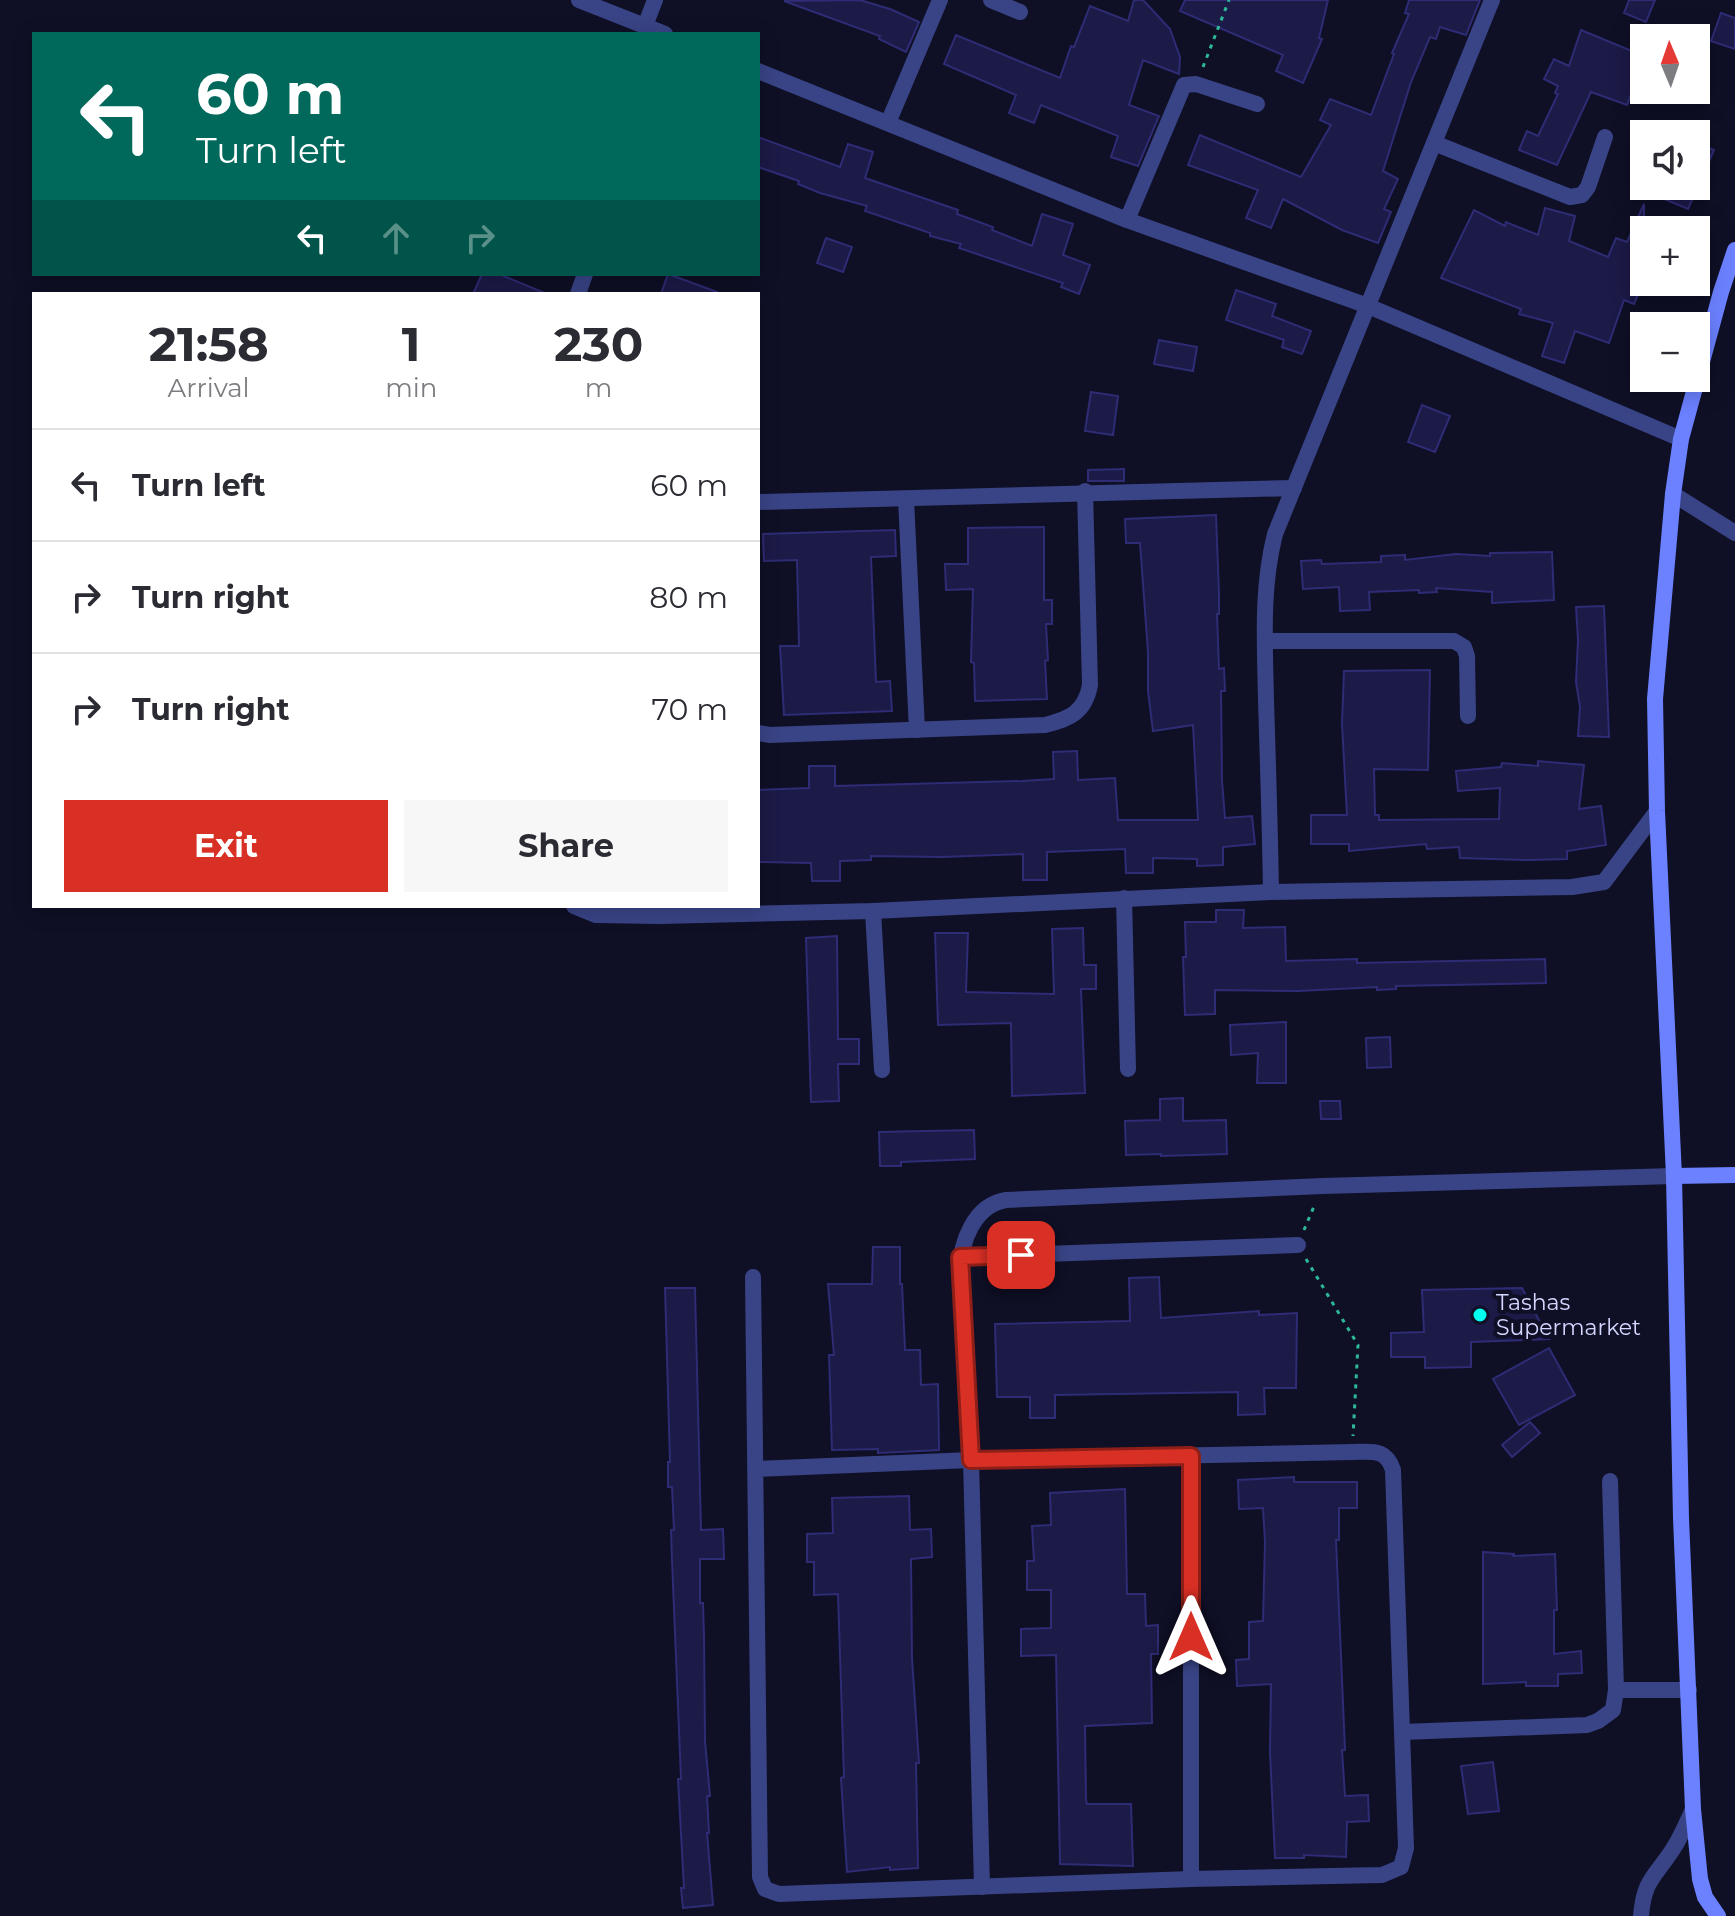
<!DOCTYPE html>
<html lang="en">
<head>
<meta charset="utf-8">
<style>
	:root { --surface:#fff; --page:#f7f7f7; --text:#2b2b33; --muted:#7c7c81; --line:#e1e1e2; --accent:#d93025 }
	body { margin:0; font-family:Montserrat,sans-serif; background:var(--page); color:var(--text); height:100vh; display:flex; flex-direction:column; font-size:30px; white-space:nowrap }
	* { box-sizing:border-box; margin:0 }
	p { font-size:26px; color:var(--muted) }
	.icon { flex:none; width:44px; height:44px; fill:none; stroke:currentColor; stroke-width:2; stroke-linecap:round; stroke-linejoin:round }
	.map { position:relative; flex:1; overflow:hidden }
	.details { position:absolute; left:32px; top:292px; width:728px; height:616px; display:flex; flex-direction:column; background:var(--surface); border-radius:0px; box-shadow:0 4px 20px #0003 }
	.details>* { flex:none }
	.guide { position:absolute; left:32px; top:32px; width:728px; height:244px; border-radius:0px; box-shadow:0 4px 20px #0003; background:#00695c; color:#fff; overflow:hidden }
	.needle { width:52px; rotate:358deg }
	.controls { position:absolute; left:1630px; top:24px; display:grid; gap:16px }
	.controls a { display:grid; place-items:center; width:80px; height:80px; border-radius:0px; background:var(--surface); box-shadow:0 4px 20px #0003; font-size:40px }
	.pin { position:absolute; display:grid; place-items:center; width:68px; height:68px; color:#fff; margin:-34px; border-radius:16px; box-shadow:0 4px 12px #0006 }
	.me { position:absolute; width:88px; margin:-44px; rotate:0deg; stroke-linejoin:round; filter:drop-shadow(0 0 6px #0008) }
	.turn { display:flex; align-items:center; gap:28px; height:168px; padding:0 32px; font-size:36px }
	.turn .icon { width:104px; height:104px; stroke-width:2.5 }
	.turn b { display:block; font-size:56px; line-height:68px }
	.lanes { display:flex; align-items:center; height:76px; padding:0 32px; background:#0003; justify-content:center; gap:40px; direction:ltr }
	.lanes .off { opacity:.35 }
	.eta { display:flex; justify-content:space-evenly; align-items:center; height:136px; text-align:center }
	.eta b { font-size:48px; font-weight:700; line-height:56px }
	.primary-button { display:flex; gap:16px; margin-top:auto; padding:16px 32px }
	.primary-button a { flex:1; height:92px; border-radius:0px; background:var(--accent); color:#fff; font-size:32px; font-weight:700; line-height:92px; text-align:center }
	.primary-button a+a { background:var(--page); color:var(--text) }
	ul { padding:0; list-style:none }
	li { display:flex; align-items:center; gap:24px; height:112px; padding:0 32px; border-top:2px solid var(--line) }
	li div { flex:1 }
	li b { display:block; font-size:30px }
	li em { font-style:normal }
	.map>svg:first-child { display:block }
	.building { fill:#1c1a47; stroke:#2e2c74; stroke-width:2 }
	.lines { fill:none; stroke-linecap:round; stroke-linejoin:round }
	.path { stroke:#2db998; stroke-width:3; stroke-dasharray:4 6; stroke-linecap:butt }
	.street { stroke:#394486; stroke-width:16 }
	.secondary { stroke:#6b81ff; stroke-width:16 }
	.route-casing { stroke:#8d1f18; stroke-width:20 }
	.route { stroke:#d93025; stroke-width:14 }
	.poi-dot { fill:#00ffec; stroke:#0f0f26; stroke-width:3 }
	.labels { text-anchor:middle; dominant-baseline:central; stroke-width:8; stroke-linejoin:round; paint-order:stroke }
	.poi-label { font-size:22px; fill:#d4d7ff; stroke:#0f0f26; text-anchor:start }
</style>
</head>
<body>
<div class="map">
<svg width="1735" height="1916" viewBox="0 0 1735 1916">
	<rect width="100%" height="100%" fill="#0f0f26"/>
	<g class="building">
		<path d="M 860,0 L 890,9 L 919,22 L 906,52 L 879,39 L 880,36 L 784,1 Z"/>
		<path d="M 1134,0 L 1143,0 L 1170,29 L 1180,57 L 1179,74 L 1143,60 L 1129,105 L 1159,116 L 1138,166 L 1111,157 L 1118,136 L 1041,105 L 1034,123 L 1009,113 L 1016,95 L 944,64 L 956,35 L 1060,78 L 1071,46 L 1074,47 L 1090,6 L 1128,21 Z"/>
		<path d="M 1185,0 L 1328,0 L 1319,38 L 1322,39 L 1303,83 L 1276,71 L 1283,55 L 1180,11 Z"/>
		<path d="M 1409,0 L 1480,0 L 1466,35 L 1440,27 L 1436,39 L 1430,37 L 1411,82 L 1383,171 L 1398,179 L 1384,209 L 1391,212 L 1378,243 L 1342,230 L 1283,199 L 1271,228 L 1246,218 L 1258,190 L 1188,165 L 1200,135 L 1301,177 L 1331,125 L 1320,120 L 1330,99 L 1371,115 L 1394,54 L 1392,53 L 1409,14 L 1405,13 Z"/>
		<path d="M 1629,0 L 1655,0 L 1646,22 L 1624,13 Z"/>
		<path d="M 1721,13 L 1735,18 L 1735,49 L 1711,41 Z"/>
		<path d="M 1581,30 L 1644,56 L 1639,70 L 1644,71 L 1644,90 L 1634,86 L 1627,105 L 1591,92 L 1557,165 L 1519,150 L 1527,131 L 1538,136 L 1558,94 L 1555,93 L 1558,86 L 1544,79 L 1554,59 L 1569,66 Z"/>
		<path d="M 758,137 L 840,167 L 848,144 L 873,152 L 865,178 L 958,210 L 957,214 L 993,227 L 992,230 L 1032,246 L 1042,214 L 1073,224 L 1063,255 L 1090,265 L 1079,294 L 1061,287 L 1063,283 L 959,248 L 961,244 L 930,236 L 930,233 L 865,211 L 867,206 L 820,193 L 798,184 L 799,181 L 758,167 Z"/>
		<path d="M 1696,143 L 1714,150 L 1688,209 L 1633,186 L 1696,186 Z"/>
		<path d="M 1644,204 L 1644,281 L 1634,304 L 1624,300 L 1609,343 L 1575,331 L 1564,363 L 1542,356 L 1553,323 L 1519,314 L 1521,309 L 1441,278 L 1474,210 L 1505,226 L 1506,222 L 1538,235 L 1545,208 L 1575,216 L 1569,241 L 1608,257 L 1616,238 L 1627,242 Z"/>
		<path d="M 826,238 L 852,247 L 843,272 L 817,263 Z"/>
		<path d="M 482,274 L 499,274 L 547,294 L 473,294 Z"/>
		<path d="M 668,274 L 717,292 L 717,294 L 661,294 Z"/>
		<path d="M 1236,290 L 1276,304 L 1272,316 L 1311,331 L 1302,354 L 1282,347 L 1284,340 L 1226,320 Z"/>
		<path d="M 1159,340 L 1197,347 L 1193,371 L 1154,364 Z"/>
		<path d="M 1091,392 L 1118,396 L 1113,435 L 1085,431 Z"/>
		<path d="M 1422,405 L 1450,416 L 1435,452 L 1408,442 Z"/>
		<path d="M 1124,469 L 1124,481 L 1088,481 L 1088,470 Z"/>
		<path d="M 1216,515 L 1219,594 L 1219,614 L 1217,614 L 1219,669 L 1224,668 L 1225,691 L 1221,691 L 1222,781 L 1225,818 L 1252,816 L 1255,844 L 1223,847 L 1223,865 L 1197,866 L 1197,859 L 1153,858 L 1153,873 L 1126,873 L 1125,849 L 1047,852 L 1047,880 L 1023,880 L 1023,854 L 942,857 L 871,856 L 871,860 L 840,861 L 840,881 L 812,881 L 811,863 L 758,862 L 758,790 L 809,788 L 809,766 L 835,766 L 835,786 L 1022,781 L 1054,779 L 1053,752 L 1077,751 L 1078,780 L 1115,778 L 1118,820 L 1198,820 L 1193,725 L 1153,731 L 1148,691 L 1148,652 L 1140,543 L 1126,543 L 1125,519 Z"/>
		<path d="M 1044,527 L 1044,600 L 1052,600 L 1052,624 L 1046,624 L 1048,660 L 1045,661 L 1047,699 L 975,701 L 974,663 L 971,662 L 973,589 L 946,590 L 945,564 L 968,564 L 968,528 Z"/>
		<path d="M 895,530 L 896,556 L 871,557 L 876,682 L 890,681 L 892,711 L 784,715 L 780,646 L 799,646 L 797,560 L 764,561 L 763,534 Z"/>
		<path d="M 1552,552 L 1554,600 L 1492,603 L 1492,592 L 1436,588 L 1437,592 L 1419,593 L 1419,590 L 1369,592 L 1370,610 L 1340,611 L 1339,587 L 1303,589 L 1301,561 L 1321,560 L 1322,564 L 1381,562 L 1381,556 L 1405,555 L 1405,560 L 1456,554 L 1490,556 L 1490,553 Z"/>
		<path d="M 1604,606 L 1609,737 L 1578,736 L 1580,707 L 1576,682 L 1578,640 L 1576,607 Z"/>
		<path d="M 1430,670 L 1428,770 L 1374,769 L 1375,815 L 1379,815 L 1379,820 L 1499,819 L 1500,788 L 1458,791 L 1456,771 L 1501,767 L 1502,763 L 1538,766 L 1538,761 L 1584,765 L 1579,809 L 1601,806 L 1606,845 L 1567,851 L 1567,859 L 1528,860 L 1460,858 L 1459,847 L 1427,849 L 1426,844 L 1349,851 L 1349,844 L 1311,844 L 1311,815 L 1347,815 L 1342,724 L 1344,671 Z"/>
		<path d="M 1216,910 L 1244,910 L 1243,928 L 1285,927 L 1286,961 L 1357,959 L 1357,963 L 1545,959 L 1546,983 L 1396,986 L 1396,989 L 1377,990 L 1377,987 L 1298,991 L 1215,990 L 1215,1014 L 1185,1015 L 1183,957 L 1186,957 L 1185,922 L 1216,922 Z"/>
		<path d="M 1083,928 L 1084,965 L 1096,965 L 1096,989 L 1081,989 L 1085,1093 L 1012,1096 L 1011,1023 L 938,1025 L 935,933 L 968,933 L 966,992 L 1054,994 L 1052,929 Z"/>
		<path d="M 837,936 L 838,1039 L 859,1039 L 859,1064 L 838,1064 L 839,1101 L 811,1102 L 806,938 Z"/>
		<path d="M 1286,1022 L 1286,1083 L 1257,1083 L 1258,1053 L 1231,1055 L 1230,1025 Z"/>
		<path d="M 1390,1037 L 1391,1067 L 1367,1068 L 1366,1038 Z"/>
		<path d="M 1183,1098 L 1183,1121 L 1226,1120 L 1227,1154 L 1161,1156 L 1161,1154 L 1126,1155 L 1125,1121 L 1160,1120 L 1160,1099 Z"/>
		<path d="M 1320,1101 L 1340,1101 L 1341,1119 L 1321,1119 Z"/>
		<path d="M 974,1130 L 975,1159 L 901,1162 L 901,1166 L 880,1166 L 879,1132 Z"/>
		<path d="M 873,1247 L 900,1247 L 900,1284 L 902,1284 L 905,1350 L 920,1350 L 921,1385 L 938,1384 L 939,1450 L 878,1453 L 878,1449 L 832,1450 L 829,1355 L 834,1355 L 828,1284 L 872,1284 Z"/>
		<path d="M 1159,1277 L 1161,1318 L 1259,1311 L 1259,1315 L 1297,1313 L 1296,1388 L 1264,1388 L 1265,1414 L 1238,1415 L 1238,1392 L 1055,1395 L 1055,1418 L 1030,1418 L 1030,1397 L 997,1397 L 995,1324 L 1130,1321 L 1129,1278 Z"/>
		<path d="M 665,1288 L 695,1288 L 701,1530 L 723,1529 L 724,1559 L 700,1559 L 700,1603 L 703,1603 L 704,1636 L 705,1741 L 710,1796 L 707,1796 L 709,1833 L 707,1833 L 713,1905 L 683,1908 L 681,1888 L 684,1888 L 678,1779 L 681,1779 L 672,1560 L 671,1530 L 674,1530 L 672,1487 L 668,1487 L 668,1462 L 670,1462 Z"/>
		<path d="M 1522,1288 L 1549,1339 L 1471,1342 L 1471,1367 L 1425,1368 L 1425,1357 L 1391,1357 L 1391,1333 L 1424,1332 L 1422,1290 Z"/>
		<path d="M 1549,1348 L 1575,1395 L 1519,1425 L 1493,1379 Z"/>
		<path d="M 1530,1422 L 1540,1433 L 1512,1457 L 1502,1445 Z"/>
		<path d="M 1294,1477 L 1294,1482 L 1357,1482 L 1357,1508 L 1339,1508 L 1339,1540 L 1336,1540 L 1345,1750 L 1342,1750 L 1345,1796 L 1368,1795 L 1369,1821 L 1347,1822 L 1346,1857 L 1304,1855 L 1304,1858 L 1275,1858 L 1270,1752 L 1271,1684 L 1237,1686 L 1236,1660 L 1249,1659 L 1249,1622 L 1263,1621 L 1265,1542 L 1263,1508 L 1239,1509 L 1238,1480 Z"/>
		<path d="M 1125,1489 L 1127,1594 L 1145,1594 L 1146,1626 L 1158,1625 L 1158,1654 L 1151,1654 L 1152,1723 L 1085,1726 L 1086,1800 L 1087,1804 L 1131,1804 L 1133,1866 L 1060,1864 L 1056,1655 L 1021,1656 L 1021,1629 L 1051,1628 L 1051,1590 L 1027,1590 L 1027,1561 L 1034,1561 L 1032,1526 L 1051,1525 L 1050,1493 Z"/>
		<path d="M 909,1496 L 910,1530 L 931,1529 L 932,1557 L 911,1559 L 912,1658 L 919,1763 L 916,1763 L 918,1868 L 890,1870 L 890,1867 L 847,1872 L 841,1778 L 844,1777 L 838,1594 L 814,1595 L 814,1562 L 807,1562 L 807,1534 L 833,1533 L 832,1498 Z"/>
		<path d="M 1483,1552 L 1514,1554 L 1513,1556 L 1555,1554 L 1557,1610 L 1554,1610 L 1554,1654 L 1581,1651 L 1582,1673 L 1558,1674 L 1558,1686 L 1526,1686 L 1526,1682 L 1483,1684 Z"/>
		<path d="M 1493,1762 L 1499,1811 L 1468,1814 L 1461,1766 Z"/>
	</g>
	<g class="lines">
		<g class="path">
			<path d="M 1203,67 L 1229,0"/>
			<path d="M 1304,1230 L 1315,1204"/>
			<path d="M 1306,1259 L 1358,1345 L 1353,1436"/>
		</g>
		<g class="street">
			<path d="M 579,0 L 665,34"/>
			<path d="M 991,0 L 1020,12"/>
			<path d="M 645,26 L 655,0"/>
			<path d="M 758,71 L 1127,220 L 1368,306 L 1681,439"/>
			<path d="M 888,123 L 940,0"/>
			<path d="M 1434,143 L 1570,197 L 1582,195 L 1588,187 L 1605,137"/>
			<path d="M 1127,220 L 1184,85 L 1196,84 L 1257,104"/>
			<path d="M 578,294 L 585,274"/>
			<path d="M 1673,494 L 1735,533"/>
			<path d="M 906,499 L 917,730"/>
			<path d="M 758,502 L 1294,488"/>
			<path d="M 1265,641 L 1454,641 L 1464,647 L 1467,656 L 1468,716"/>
			<path d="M 758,733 L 770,735 L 1045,725 C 1070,719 1085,712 1090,685 L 1085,491"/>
			<path d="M 1271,892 C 1270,828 1268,764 1266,700 C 1265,645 1261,589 1275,534 L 1492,0"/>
			<path d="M 1124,898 L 1128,1069"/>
			<path d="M 574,906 L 596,915 L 659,916 L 873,911 L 1271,892 L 1572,887 L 1604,882 L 1657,811"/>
			<path d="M 873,911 L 882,1070"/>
			<path d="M 960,1257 L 1298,1245"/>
			<path d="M 753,1277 L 760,1877 L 765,1889 L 779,1894 L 1191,1879 L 1382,1875 L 1401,1867 L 1406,1848 L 1393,1470 C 1386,1448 1372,1452 1352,1452 L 971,1460 L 755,1469"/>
			<path d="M 1191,1456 L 1191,1879"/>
			<path d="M 1610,1481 L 1616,1690"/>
			<path d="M 1403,1732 L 1587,1725 L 1598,1721 L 1613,1710 L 1616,1690 L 1689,1690"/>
			<path d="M 982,1887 L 971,1460 L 960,1272 C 960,1243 974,1205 1006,1200 L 1323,1186 L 1674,1176"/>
			<path d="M 1641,1916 C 1644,1879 1655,1877 1673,1849 C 1681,1837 1687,1822 1693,1809"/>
		</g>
		<g class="secondary">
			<path d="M 1674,1176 L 1735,1175"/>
			<path d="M 1718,1916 L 1705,1897 L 1700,1879 L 1693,1809 L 1681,1518 L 1674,1176 L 1657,811 L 1655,699 L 1673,494 L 1681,439 L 1721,292 L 1735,250"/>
		</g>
	</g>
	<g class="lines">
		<g class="route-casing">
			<path id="route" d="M 1021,1255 L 960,1257 L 971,1460 L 1191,1456 L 1191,1637"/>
		</g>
		<use href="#route" class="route"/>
	</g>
	<circle class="poi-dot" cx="1480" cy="1315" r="8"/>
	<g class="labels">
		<g class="poi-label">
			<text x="1496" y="1302">Tashas<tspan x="1496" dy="25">Supermarket</tspan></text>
		</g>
	</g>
</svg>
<div class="controls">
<a><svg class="needle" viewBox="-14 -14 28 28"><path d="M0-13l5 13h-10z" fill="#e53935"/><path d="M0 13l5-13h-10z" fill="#7c7c81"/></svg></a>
<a><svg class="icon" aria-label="sound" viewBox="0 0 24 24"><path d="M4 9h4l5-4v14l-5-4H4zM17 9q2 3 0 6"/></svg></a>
<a>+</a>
<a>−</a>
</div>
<div class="pin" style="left:1021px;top:1255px;background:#d93025"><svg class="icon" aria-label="arrive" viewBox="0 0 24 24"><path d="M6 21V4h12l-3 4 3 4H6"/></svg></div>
<svg class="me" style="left:1191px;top:1637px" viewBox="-20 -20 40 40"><path d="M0-17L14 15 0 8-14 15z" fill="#d93025" stroke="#fff" stroke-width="4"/></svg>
<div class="guide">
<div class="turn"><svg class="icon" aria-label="left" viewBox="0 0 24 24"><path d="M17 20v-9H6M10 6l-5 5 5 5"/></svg><div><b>60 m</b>Turn left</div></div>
<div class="lanes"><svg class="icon" aria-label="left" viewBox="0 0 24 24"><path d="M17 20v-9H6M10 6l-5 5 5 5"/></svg><svg class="icon off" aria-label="ahead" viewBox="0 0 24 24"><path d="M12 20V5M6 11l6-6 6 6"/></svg><svg class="icon off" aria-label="right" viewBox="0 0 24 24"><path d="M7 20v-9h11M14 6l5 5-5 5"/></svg></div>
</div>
<section class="details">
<div class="eta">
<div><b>21:58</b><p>Arrival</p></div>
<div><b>1</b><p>min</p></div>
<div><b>230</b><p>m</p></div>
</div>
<ul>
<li><svg class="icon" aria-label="left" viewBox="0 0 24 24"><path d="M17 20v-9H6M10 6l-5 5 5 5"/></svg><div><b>Turn left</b></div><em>60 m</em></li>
<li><svg class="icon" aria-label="right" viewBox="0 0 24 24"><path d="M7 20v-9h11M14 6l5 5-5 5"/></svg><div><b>Turn right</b></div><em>80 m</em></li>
<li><svg class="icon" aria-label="right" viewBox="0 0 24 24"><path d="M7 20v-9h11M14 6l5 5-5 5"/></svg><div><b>Turn right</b></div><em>70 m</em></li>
</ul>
<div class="primary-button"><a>Exit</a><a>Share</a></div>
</section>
</div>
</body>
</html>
